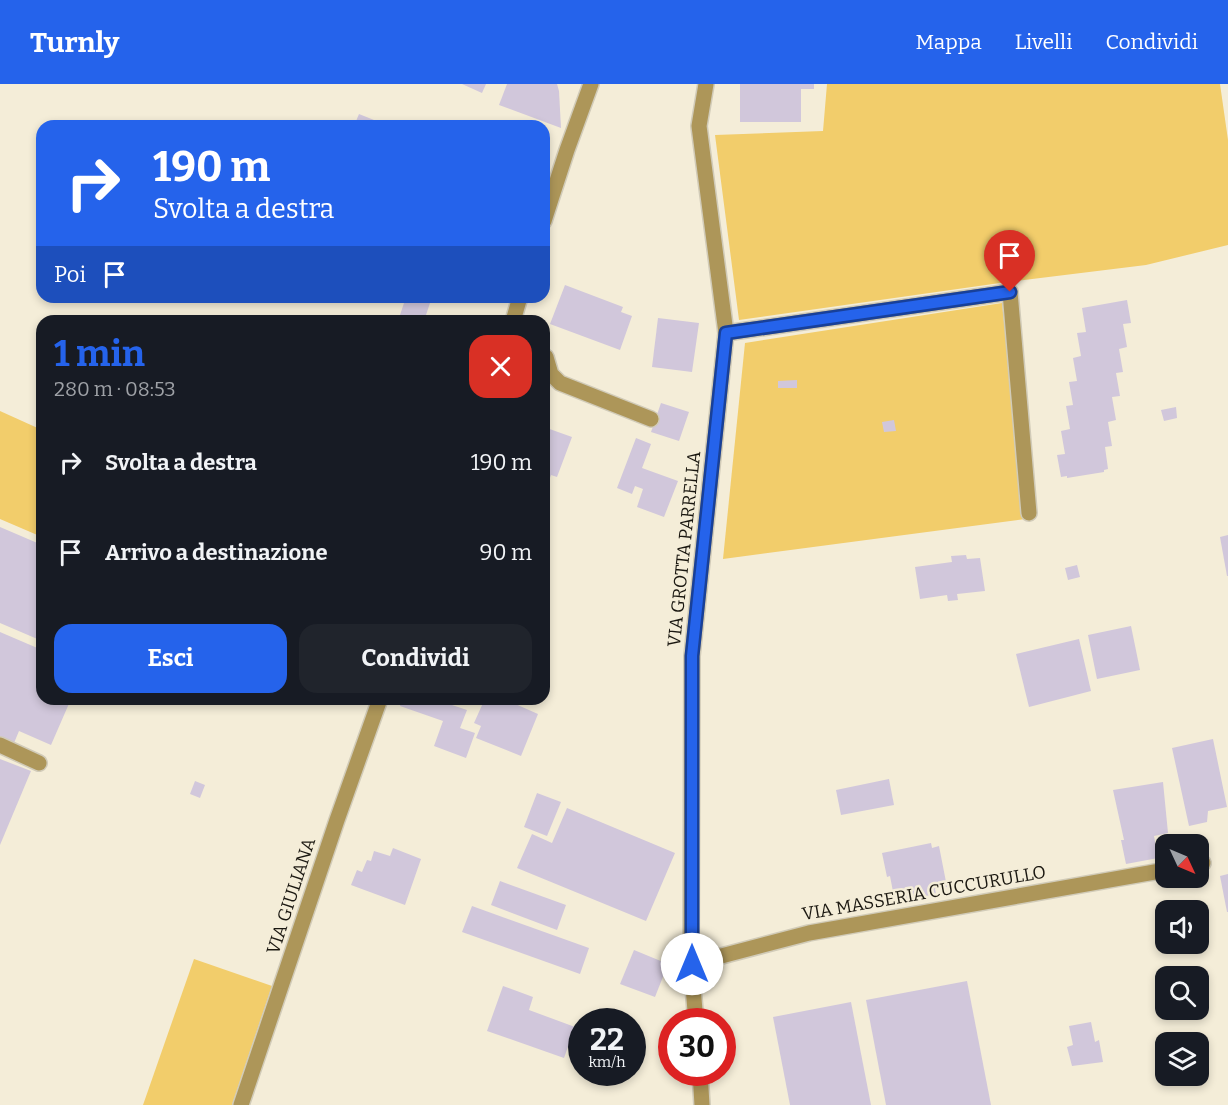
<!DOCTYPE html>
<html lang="it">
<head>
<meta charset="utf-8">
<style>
	:root { --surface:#171b24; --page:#20242c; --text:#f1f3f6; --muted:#9ea1a6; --accent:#2563eb }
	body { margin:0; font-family:Bitter,serif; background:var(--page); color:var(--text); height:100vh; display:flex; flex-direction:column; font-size:22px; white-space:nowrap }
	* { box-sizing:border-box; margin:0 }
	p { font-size:20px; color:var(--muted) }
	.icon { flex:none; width:33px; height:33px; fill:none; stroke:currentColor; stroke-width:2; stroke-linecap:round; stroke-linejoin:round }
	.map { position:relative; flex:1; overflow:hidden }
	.drawer { position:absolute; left:36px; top:231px; width:514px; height:390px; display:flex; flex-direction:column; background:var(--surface); border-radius:18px; box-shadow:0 3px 9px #0003 }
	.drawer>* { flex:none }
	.top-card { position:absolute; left:36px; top:36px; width:514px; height:183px; border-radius:18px; box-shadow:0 3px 9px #0003; background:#2563eb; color:#fff; overflow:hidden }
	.needle { width:39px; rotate:134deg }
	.fabs { position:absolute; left:1155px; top:750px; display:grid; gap:12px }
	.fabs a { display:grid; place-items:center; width:54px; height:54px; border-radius:12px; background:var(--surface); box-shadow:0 3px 9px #0003; font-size:30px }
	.speed { position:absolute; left:568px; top:924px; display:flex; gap:12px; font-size:30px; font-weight:700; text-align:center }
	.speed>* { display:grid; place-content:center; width:78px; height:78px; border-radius:50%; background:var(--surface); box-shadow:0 3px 9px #0003; line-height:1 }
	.speed small { font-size:15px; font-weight:400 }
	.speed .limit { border:9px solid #d22; background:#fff; color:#111 }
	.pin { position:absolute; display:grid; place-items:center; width:51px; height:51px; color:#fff; margin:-62px -26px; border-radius:50% 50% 50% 0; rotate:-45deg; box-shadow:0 0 6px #0007 }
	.pin .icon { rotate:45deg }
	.me { position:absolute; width:66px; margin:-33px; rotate:0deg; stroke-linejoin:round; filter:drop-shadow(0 0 4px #0008) }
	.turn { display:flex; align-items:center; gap:21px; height:126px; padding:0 18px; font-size:27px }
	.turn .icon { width:78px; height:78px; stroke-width:2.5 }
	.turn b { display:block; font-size:42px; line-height:51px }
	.then { display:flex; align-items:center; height:57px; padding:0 18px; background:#0003; gap:12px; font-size:22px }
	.round { display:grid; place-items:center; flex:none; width:63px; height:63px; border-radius:18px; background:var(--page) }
	.headline { display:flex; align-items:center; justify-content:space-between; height:102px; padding:0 18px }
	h1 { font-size:36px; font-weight:700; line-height:45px; color:var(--accent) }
	.primary-button { display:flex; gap:12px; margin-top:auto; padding:12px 18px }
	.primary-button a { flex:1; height:69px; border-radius:18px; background:var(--accent); color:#fff; font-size:24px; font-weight:700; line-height:69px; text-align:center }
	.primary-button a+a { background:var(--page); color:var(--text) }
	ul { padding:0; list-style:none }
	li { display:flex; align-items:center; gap:18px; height:90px; padding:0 18px }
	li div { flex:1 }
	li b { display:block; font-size:22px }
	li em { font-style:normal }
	header { display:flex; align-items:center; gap:36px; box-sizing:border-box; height:84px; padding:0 30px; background:var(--accent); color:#fff }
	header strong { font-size:28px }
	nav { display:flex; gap:33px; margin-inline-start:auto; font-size:21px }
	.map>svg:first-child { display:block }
	.green { fill:#f2cd6b }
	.building { fill:#d1c7db }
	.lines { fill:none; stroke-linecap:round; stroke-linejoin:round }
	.minor-casing { stroke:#d1cbb8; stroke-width:18 }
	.minor { stroke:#ad9659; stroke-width:15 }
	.route-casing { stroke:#184099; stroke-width:15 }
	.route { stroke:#2563eb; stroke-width:10 }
	.labels { text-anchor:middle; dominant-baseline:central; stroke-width:5; stroke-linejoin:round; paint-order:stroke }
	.street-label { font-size:18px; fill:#1a1710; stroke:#f4edd8 }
</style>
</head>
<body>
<header>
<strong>Turnly</strong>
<nav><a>Mappa</a><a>Livelli</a><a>Condividi</a></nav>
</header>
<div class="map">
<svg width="1228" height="1021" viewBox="0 0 1228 1021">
	<rect width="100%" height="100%" fill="#f4edd8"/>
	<g class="green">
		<path d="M 827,0 L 1220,0 L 1228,56 L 1228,161 L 1146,181 L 1000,199 L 739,236 L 715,51 L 823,47 Z"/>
		<path d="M 1002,219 L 1025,435 L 723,475 L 745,259 Z"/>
		<path d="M 0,327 L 42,346 L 42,453 L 0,435 Z"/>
		<path d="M 194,875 L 272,902 L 232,1021 L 143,1021 Z"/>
	</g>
	<g class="building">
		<path d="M 462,0 L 486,0 L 482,9 Z"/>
		<path d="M 507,0 L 557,0 L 559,7 L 561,44 L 499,21 Z"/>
		<path d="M 740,0 L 814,0 L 814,5 L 801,5 L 801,38 L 740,38 Z"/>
		<path d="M 359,30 L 389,42 L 354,42 Z"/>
		<path d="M 565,201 L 623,223 L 621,228 L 632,232 L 620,266 L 550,240 Z"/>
		<path d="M 406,213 L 432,213 L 424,237 L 398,237 Z"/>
		<path d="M 1127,216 L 1131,239 L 1123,240 L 1127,263 L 1119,265 L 1123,288 L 1116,289 L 1120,312 L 1112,313 L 1116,336 L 1108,338 L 1112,362 L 1105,363 L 1108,385 L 1104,386 L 1104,388 L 1067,394 L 1067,392 L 1061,393 L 1057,371 L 1065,370 L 1061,347 L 1070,345 L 1066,322 L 1073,321 L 1069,298 L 1077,297 L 1073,274 L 1081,272 L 1077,249 L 1086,248 L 1082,224 Z"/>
		<path d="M 658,234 L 699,239 L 692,288 L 652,283 Z"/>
		<path d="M 797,296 L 797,304 L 778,304 L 778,297 Z"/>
		<path d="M 661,319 L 689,328 L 679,357 L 651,348 Z"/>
		<path d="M 1176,323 L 1177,334 L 1164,337 L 1161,326 Z"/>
		<path d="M 894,336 L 896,347 L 884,348 L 882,338 Z"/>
		<path d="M 544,343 L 572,353 L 557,393 L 551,391 L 545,408 Z"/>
		<path d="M 636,354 L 651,360 L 642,384 L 678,397 L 664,433 L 637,423 L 643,405 L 635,402 L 632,410 L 617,404 Z"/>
		<path d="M 0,443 L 42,461 L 42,557 L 0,539 Z"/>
		<path d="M 1228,451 L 1228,492 L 1227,492 L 1220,453 Z"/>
		<path d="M 966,471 L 967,475 L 980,474 L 985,507 L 957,510 L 958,516 L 948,517 L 947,511 L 920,515 L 915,483 L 952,478 L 951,472 Z"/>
		<path d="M 1077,481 L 1080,493 L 1068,496 L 1065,484 Z"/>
		<path d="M 1131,542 L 1140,586 L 1097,595 L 1088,551 Z"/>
		<path d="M 0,548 L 42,566 L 42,615 L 71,615 L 51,661 L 19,647 L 14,659 L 0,653 Z"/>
		<path d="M 1079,555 L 1091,607 L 1029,623 L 1016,570 Z"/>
		<path d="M 402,615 L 445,615 L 453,618 L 452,621 L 467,626 L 460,644 L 475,649 L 466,674 L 434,662 L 443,637 L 400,622 Z"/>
		<path d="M 474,615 L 514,615 L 513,619 L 538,630 L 521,672 L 476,654 L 481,642 L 474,639 L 483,619 Z"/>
		<path d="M 1213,655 L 1227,723 L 1208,727 L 1207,738 L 1189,742 L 1172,664 Z"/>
		<path d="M 0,675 L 31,687 L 0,761 Z"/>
		<path d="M 889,695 L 894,721 L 841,731 L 836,706 Z"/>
		<path d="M 195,697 L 205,701 L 200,714 L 190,710 Z"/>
		<path d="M 1163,698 L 1168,749 L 1154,752 L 1158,774 L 1126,780 L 1121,756 L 1124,756 L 1113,706 Z"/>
		<path d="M 537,709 L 561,718 L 547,752 L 524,743 Z"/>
		<path d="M 567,724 L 675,769 L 646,837 L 517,784 L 532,750 L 552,759 Z"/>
		<path d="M 931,759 L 932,764 L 939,762 L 947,803 L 935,805 L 936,810 L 906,816 L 905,811 L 894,813 L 890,792 L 887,793 L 882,769 Z"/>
		<path d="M 393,764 L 421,775 L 405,821 L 351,801 L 357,786 L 362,788 L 367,776 L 371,777 L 374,767 L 390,772 Z"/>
		<path d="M 1228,790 L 1228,828 L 1227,828 L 1220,792 Z"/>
		<path d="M 500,797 L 566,821 L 557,846 L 491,821 Z"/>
		<path d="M 472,822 L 589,864 L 580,890 L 462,848 Z"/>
		<path d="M 634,866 L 668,880 L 655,913 L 620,900 Z"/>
		<path d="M 967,897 L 991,1021 L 886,1021 L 866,916 Z"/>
		<path d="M 503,902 L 533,913 L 529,926 L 575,943 L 564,974 L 487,947 Z"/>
		<path d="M 851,918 L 871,1021 L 790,1021 L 773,933 Z"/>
		<path d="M 1091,938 L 1095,958 L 1099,956 L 1103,978 L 1072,982 L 1067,963 L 1073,961 L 1069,942 Z"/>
		<path d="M 582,955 L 582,977 L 574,974 Z"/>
	</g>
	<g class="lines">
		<g class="minor-casing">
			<g id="minor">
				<path d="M 544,137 L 567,66 L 591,0"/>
				<path d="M 513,237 L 520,213"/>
				<path d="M 726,249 L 1010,208 L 1029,429"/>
				<path d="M 544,272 L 546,273 L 551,290 L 560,299 L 651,335"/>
				<path d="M 0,661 L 39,679"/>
				<path d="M 1198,780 L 1203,779"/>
				<path d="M 691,880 L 809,849 L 1166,786"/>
				<path d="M 696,938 L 691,880 L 692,572 L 726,249 L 699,42 L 706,0"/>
				<path d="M 700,988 L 702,1021"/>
				<path d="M 241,1021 L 337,736 L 380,615"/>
			</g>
		</g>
		<use href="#minor" class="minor"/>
	</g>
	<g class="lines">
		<g class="route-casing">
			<path id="route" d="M 692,880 L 692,572 L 726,249 L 1010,208"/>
		</g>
		<use href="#route" class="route"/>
	</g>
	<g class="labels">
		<g class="street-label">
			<text transform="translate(684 465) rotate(-84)">VIA GROTTA PARRELLA</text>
			<text transform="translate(924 809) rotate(-10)">VIA MASSERIA CUCCURULLO</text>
			<text transform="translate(291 812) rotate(-72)">VIA GIULIANA</text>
		</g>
	</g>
</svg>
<div class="fabs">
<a><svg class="needle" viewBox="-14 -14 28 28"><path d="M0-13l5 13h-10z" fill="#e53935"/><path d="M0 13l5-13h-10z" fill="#9ea1a6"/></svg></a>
<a><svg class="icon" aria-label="sound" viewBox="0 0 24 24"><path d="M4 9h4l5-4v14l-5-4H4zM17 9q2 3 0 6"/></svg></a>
<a><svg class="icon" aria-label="search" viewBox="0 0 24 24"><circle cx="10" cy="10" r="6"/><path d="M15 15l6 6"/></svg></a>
<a><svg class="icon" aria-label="layers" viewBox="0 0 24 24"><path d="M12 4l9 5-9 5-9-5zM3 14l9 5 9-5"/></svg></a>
</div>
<div class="speed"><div>22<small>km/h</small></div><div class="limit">30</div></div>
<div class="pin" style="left:1010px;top:208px;background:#d93025"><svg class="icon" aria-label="arrive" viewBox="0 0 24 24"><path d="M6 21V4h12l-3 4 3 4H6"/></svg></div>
<svg class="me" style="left:692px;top:880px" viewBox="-20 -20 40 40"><circle r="19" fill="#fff"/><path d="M0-13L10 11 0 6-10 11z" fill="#2563eb"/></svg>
<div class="top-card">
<div class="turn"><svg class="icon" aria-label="right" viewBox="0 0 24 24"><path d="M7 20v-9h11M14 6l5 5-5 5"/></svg><div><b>190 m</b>Svolta a destra</div></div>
<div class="then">Poi<svg class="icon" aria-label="arrive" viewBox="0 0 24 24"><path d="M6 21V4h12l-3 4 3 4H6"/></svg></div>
</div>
<section class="drawer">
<div class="headline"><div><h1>1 min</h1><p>280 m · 08:53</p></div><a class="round" style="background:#d93025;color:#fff"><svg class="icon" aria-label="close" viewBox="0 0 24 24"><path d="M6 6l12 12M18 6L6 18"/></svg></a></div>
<ul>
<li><svg class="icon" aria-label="right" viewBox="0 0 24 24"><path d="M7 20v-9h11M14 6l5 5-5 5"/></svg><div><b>Svolta a destra</b></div><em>190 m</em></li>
<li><svg class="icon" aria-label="arrive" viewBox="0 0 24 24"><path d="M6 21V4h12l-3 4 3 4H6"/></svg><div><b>Arrivo a destinazione</b></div><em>90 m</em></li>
</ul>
<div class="primary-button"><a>Esci</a><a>Condividi</a></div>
</section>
</div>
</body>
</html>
